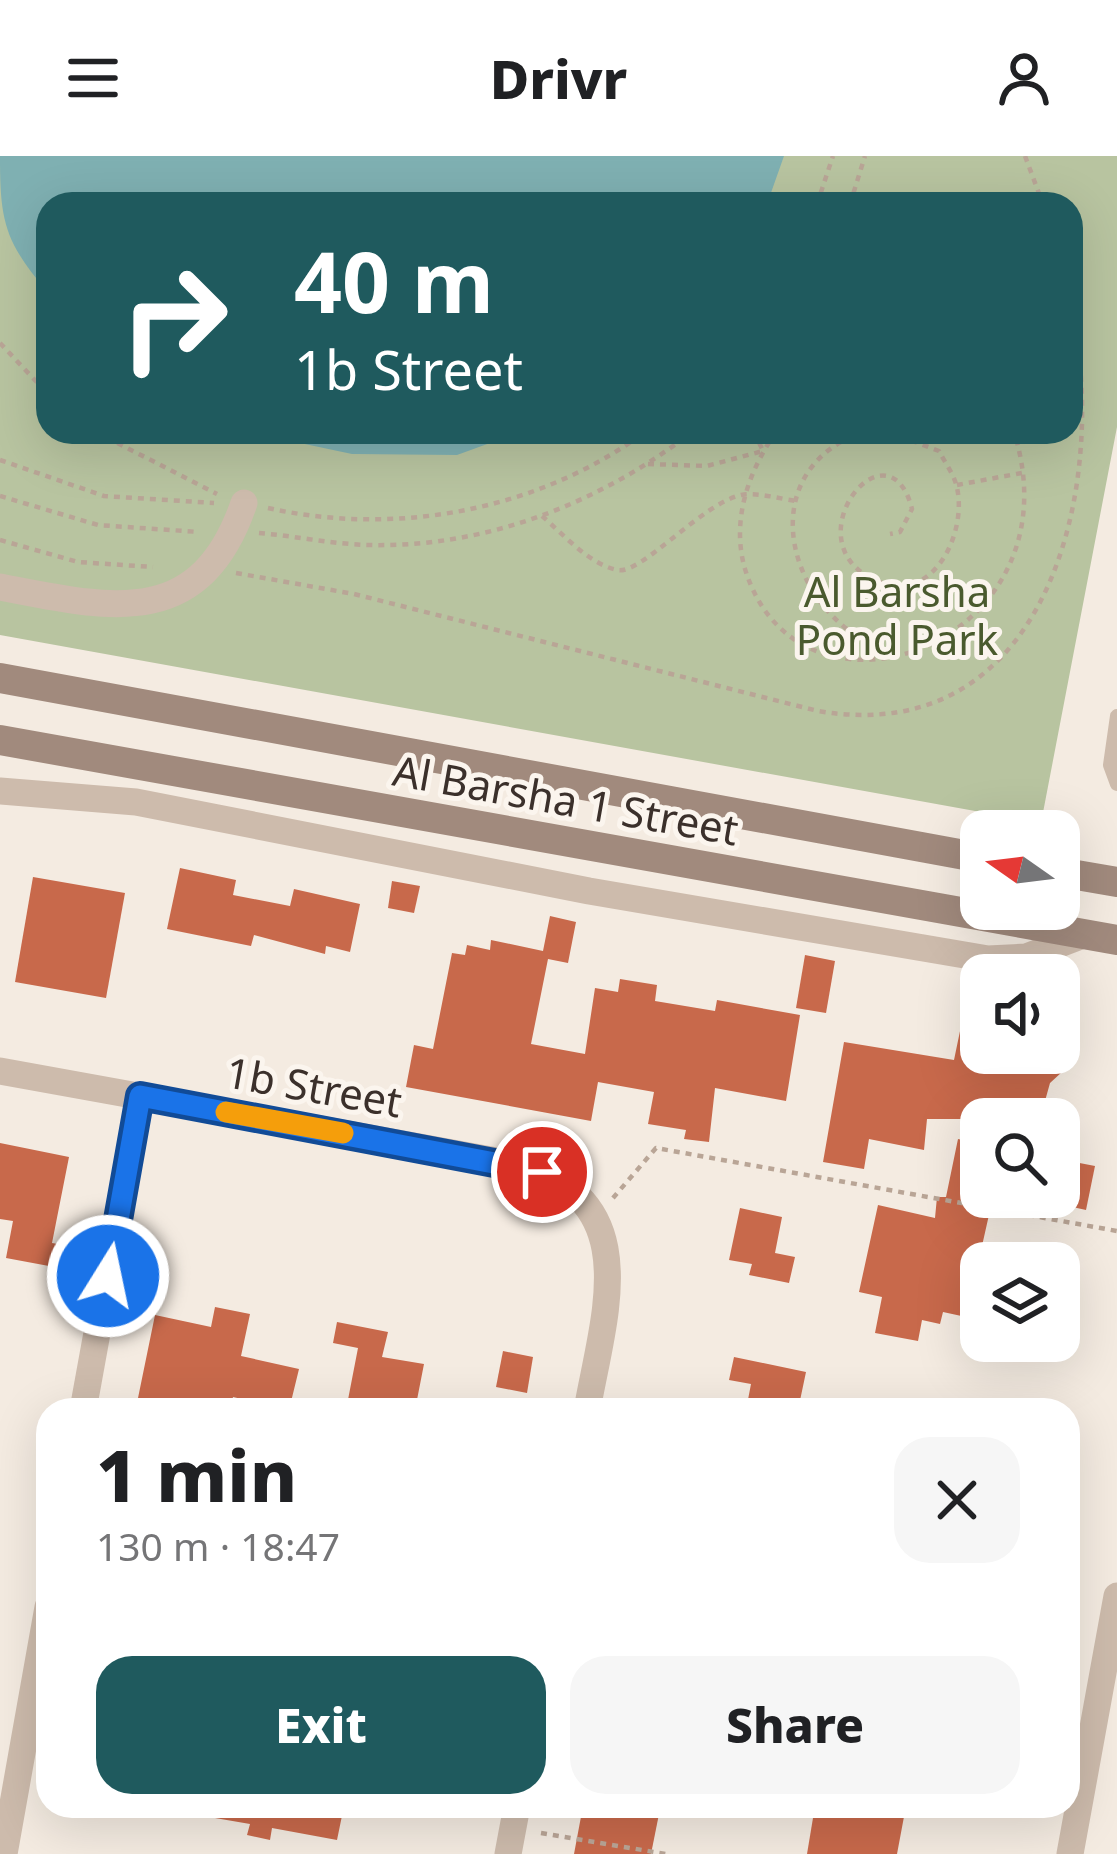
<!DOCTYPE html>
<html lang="en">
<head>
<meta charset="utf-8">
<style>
	:root { --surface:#fff; --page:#f6f6f6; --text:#202124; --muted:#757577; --accent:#1f5a5e }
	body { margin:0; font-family:"Noto Sans",sans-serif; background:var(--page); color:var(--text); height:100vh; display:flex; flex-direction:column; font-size:45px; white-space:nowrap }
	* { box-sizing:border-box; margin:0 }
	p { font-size:39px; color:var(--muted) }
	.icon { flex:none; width:66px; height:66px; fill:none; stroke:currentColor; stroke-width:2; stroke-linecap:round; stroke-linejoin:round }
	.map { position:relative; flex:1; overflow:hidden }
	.side { position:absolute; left:36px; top:1242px; width:1044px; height:420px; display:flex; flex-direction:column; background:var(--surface); border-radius:36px; box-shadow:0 12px 48px #0002 }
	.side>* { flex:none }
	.guide { position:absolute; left:36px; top:36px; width:1047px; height:252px; border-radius:36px; box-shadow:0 12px 48px #0002; background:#1f5a5e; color:#fff; overflow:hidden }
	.needle { width:78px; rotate:284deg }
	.buttons { position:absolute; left:960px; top:654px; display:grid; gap:24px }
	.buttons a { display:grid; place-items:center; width:120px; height:120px; border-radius:24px; background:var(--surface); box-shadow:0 12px 48px #0002; font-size:60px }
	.pin { position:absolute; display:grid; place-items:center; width:102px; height:102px; color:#fff; margin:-51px; border:6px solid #fff; border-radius:50%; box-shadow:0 3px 12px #0007 }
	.me { position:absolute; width:132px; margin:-66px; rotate:10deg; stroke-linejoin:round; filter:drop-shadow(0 0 9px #0008) }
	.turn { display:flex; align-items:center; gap:42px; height:252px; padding:0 60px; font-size:54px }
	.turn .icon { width:156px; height:156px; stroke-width:2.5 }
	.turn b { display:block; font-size:84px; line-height:102px }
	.round { display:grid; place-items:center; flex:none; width:126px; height:126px; border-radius:36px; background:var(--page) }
	.summary { display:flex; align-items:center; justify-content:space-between; height:204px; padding:0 60px }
	h1 { font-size:72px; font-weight:800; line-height:90px }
	.primary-button { display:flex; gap:24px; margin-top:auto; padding:24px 60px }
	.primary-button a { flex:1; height:138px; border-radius:36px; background:var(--accent); color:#fff; font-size:48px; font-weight:800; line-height:138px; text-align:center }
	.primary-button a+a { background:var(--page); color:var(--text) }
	header { display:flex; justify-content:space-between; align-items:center; height:156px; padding:0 60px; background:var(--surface); font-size:54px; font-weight:800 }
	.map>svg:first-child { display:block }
	.green { fill:#b8c4a0; fill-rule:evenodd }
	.water { fill:#7fb0b2 }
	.building { fill:#c8694b }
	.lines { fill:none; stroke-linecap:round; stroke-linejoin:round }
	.path { stroke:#b9a596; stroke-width:4.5; stroke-dasharray:6 6; stroke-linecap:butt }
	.lane { stroke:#cdbbac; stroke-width:14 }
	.street { stroke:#cdbbac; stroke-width:27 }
	.secondary { stroke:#a18a7d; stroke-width:30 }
	.route-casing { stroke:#114b97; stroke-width:30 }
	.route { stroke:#1a73e8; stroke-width:21 }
	.slow { stroke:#f59e0b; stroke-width:21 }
	.labels { text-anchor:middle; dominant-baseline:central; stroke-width:10; stroke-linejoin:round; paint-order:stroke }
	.park-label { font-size:42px; fill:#4a5a2e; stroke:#fbf5ee }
	.street-label { font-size:42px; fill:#3b302b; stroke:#fbf5ee }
</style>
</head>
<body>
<header><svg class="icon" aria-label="menu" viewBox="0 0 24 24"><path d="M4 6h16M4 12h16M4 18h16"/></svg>Drivr<svg class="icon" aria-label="person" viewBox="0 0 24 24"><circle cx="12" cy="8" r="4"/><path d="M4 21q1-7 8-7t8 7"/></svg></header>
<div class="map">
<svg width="1117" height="1698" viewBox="0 0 1117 1698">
	<rect width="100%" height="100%" fill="#f4ebe1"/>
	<path class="green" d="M 0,0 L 1117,0 L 1117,271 L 1041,667 L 0,479 ZM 48,48 L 1071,48 L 1071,276 L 48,276 Z"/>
	<g class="water">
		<path d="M 0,0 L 784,0 L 767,48 L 48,48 L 48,136 C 4,86 0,64 0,0 Z"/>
		<path d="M 248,276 L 520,276 L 457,299 L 352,298 Z"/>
	</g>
	<g class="building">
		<path d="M 180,712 L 236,724 L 233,739 L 290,750 L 294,733 L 360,748 L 350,796 L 326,790 L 325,798 L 254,779 L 251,790 L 167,773 Z"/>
		<path d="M 33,721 L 125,737 L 106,842 L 15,826 Z"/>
		<path d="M 392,725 L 420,730 L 414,757 L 388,752 Z"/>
		<path d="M 550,760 L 576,766 L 568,807 L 548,803 L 531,888 L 585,898 L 595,832 L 618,836 L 620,823 L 657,829 L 655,845 L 715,855 L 717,844 L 800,859 L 786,945 L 715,932 L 709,986 L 684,983 L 686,974 L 648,968 L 654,936 L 598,926 L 591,965 L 406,931 L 414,889 L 433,893 L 452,797 L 465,799 L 467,789 L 490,794 L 491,784 L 543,795 Z"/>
		<path d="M 805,799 L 835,805 L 826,857 L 796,852 Z"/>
		<path d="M 970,827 L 981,828 L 981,897 L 1047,897 L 1062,916 L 1050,927 L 1040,963 L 927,963 L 924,994 L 869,983 L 864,1013 L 823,1006 L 844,886 L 954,904 Z"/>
		<path d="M 958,983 L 981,988 L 981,1041 L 993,1041 L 966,1161 L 943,1156 L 940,1168 L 922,1164 L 918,1185 L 875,1177 L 882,1141 L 859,1136 L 878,1049 L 935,1062 L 937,1041 L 946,1041 Z"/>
		<path d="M 0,987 L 69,1001 L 52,1087 L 69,1090 L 65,1113 L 6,1102 L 13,1065 L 0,1063 Z"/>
		<path d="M 1059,1003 L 1095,1010 L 1086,1054 L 1059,1048 Z"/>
		<path d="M 740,1052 L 782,1061 L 775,1097 L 795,1101 L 789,1127 L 749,1119 L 752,1108 L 729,1104 Z"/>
		<path d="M 215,1151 L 250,1158 L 241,1200 L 299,1213 L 289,1254 L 233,1241 L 230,1254 L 196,1254 L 138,1242 L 155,1159 L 211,1171 Z"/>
		<path d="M 337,1166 L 388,1176 L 382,1201 L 424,1208 L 415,1254 L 346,1254 L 358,1192 L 333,1187 Z"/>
		<path d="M 503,1195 L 533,1201 L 527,1237 L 496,1231 Z"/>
		<path d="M 734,1201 L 806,1216 L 798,1254 L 746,1254 L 751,1228 L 729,1224 Z"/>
		<path d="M 216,1650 L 344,1650 L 337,1684 L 272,1672 L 270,1684 L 247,1679 L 250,1668 L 215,1662 Z"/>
		<path d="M 583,1650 L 659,1658 L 651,1698 L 574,1698 Z"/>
		<path d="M 815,1650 L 906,1650 L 897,1698 L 807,1698 Z"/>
	</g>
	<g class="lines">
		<g class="path">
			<path d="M 1025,0 L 1043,48"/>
			<path d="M 817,48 L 833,0"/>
			<path d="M 850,48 L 865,0"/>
			<path d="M 0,187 L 48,238"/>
			<path d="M 96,276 L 217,338"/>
			<path d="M 776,276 C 748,316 731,365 745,413 C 799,590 1081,489 1014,276"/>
			<path d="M 863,276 C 746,317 789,465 891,496"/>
			<path d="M 889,276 L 939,295 C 944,305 953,317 956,328 C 969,372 936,446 882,427 C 784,392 888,258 912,353 L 900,376 L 890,378"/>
			<path d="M 0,304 L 104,340 L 214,347"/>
			<path d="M 648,308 L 707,310 L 763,295 L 754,276"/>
			<path d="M 957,329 L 1027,316"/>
			<path d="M 0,340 L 98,369 L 199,376"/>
			<path d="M 268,352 C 397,381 539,354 645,276"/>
			<path d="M 542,360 C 563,378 589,408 617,414 C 640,420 701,348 741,339 C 758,336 780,343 797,345"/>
			<path d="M 259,377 C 295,380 332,388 368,389 C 486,392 600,347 692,276"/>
			<path d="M 0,384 L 78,406 L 153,411"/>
			<path d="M 236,417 L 354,438 L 818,555 C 1051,595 1110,325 1071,150"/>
			<path d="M 613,1042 L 656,992 L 1117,1075"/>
			<path d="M 541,1677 L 666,1698"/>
		</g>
		<path class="lane" d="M 1117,560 L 1110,609 L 1117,628"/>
		<g class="street">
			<path d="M 0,431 C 109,452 200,476 244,347"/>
			<path d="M 0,635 L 136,646 L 589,735 L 988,803 L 1026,801 L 1086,778"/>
			<path d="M 0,915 L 519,1009 C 646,1044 604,1158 587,1254"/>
			<path d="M 83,1254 L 140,940"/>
			<path d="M 4,1698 L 48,1451"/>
			<path d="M 508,1698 L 517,1650"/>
			<path d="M 1070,1698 L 1117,1440"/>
		</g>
		<g class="secondary">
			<path d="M 0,522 L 981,702"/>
			<path d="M 0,584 L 1117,784"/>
			<path d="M 1059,716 L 1117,726"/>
		</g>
	</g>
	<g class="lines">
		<g class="route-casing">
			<path id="route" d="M 108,1120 L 140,940 L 542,1016"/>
		</g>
		<use href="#route" class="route"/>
		<path class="slow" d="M 226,956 L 343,977"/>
	</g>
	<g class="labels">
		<g class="park-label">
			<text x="897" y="434">Al Barsha<tspan x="897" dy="48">Pond Park</tspan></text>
		</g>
		<g class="street-label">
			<text transform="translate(566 643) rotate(10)">Al Barsha 1 Street</text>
			<text transform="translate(314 930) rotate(10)">1b Street</text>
		</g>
	</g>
</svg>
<div class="buttons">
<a><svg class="needle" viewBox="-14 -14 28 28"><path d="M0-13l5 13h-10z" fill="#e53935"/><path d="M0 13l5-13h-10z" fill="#757577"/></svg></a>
<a><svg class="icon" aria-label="sound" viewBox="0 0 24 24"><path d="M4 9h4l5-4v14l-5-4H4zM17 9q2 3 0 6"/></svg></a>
<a><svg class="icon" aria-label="search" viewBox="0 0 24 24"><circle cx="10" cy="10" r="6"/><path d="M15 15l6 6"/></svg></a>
<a><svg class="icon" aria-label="layers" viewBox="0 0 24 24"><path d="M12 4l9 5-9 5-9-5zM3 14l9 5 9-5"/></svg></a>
</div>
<div class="pin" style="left:542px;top:1016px;background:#d93025"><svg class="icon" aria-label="arrive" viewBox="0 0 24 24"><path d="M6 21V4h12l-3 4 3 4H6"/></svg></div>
<svg class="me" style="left:108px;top:1120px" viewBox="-20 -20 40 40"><circle r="17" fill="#1a73e8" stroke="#fff" stroke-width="3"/><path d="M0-11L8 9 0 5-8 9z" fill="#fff"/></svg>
<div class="guide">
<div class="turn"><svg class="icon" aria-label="right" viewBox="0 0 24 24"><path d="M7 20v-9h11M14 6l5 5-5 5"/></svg><div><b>40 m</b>1b Street</div></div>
</div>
<section class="side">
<div class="summary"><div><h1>1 min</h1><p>130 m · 18:47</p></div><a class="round"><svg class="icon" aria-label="close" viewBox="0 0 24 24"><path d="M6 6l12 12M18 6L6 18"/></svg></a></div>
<div class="primary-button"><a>Exit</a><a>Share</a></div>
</section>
</div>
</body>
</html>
